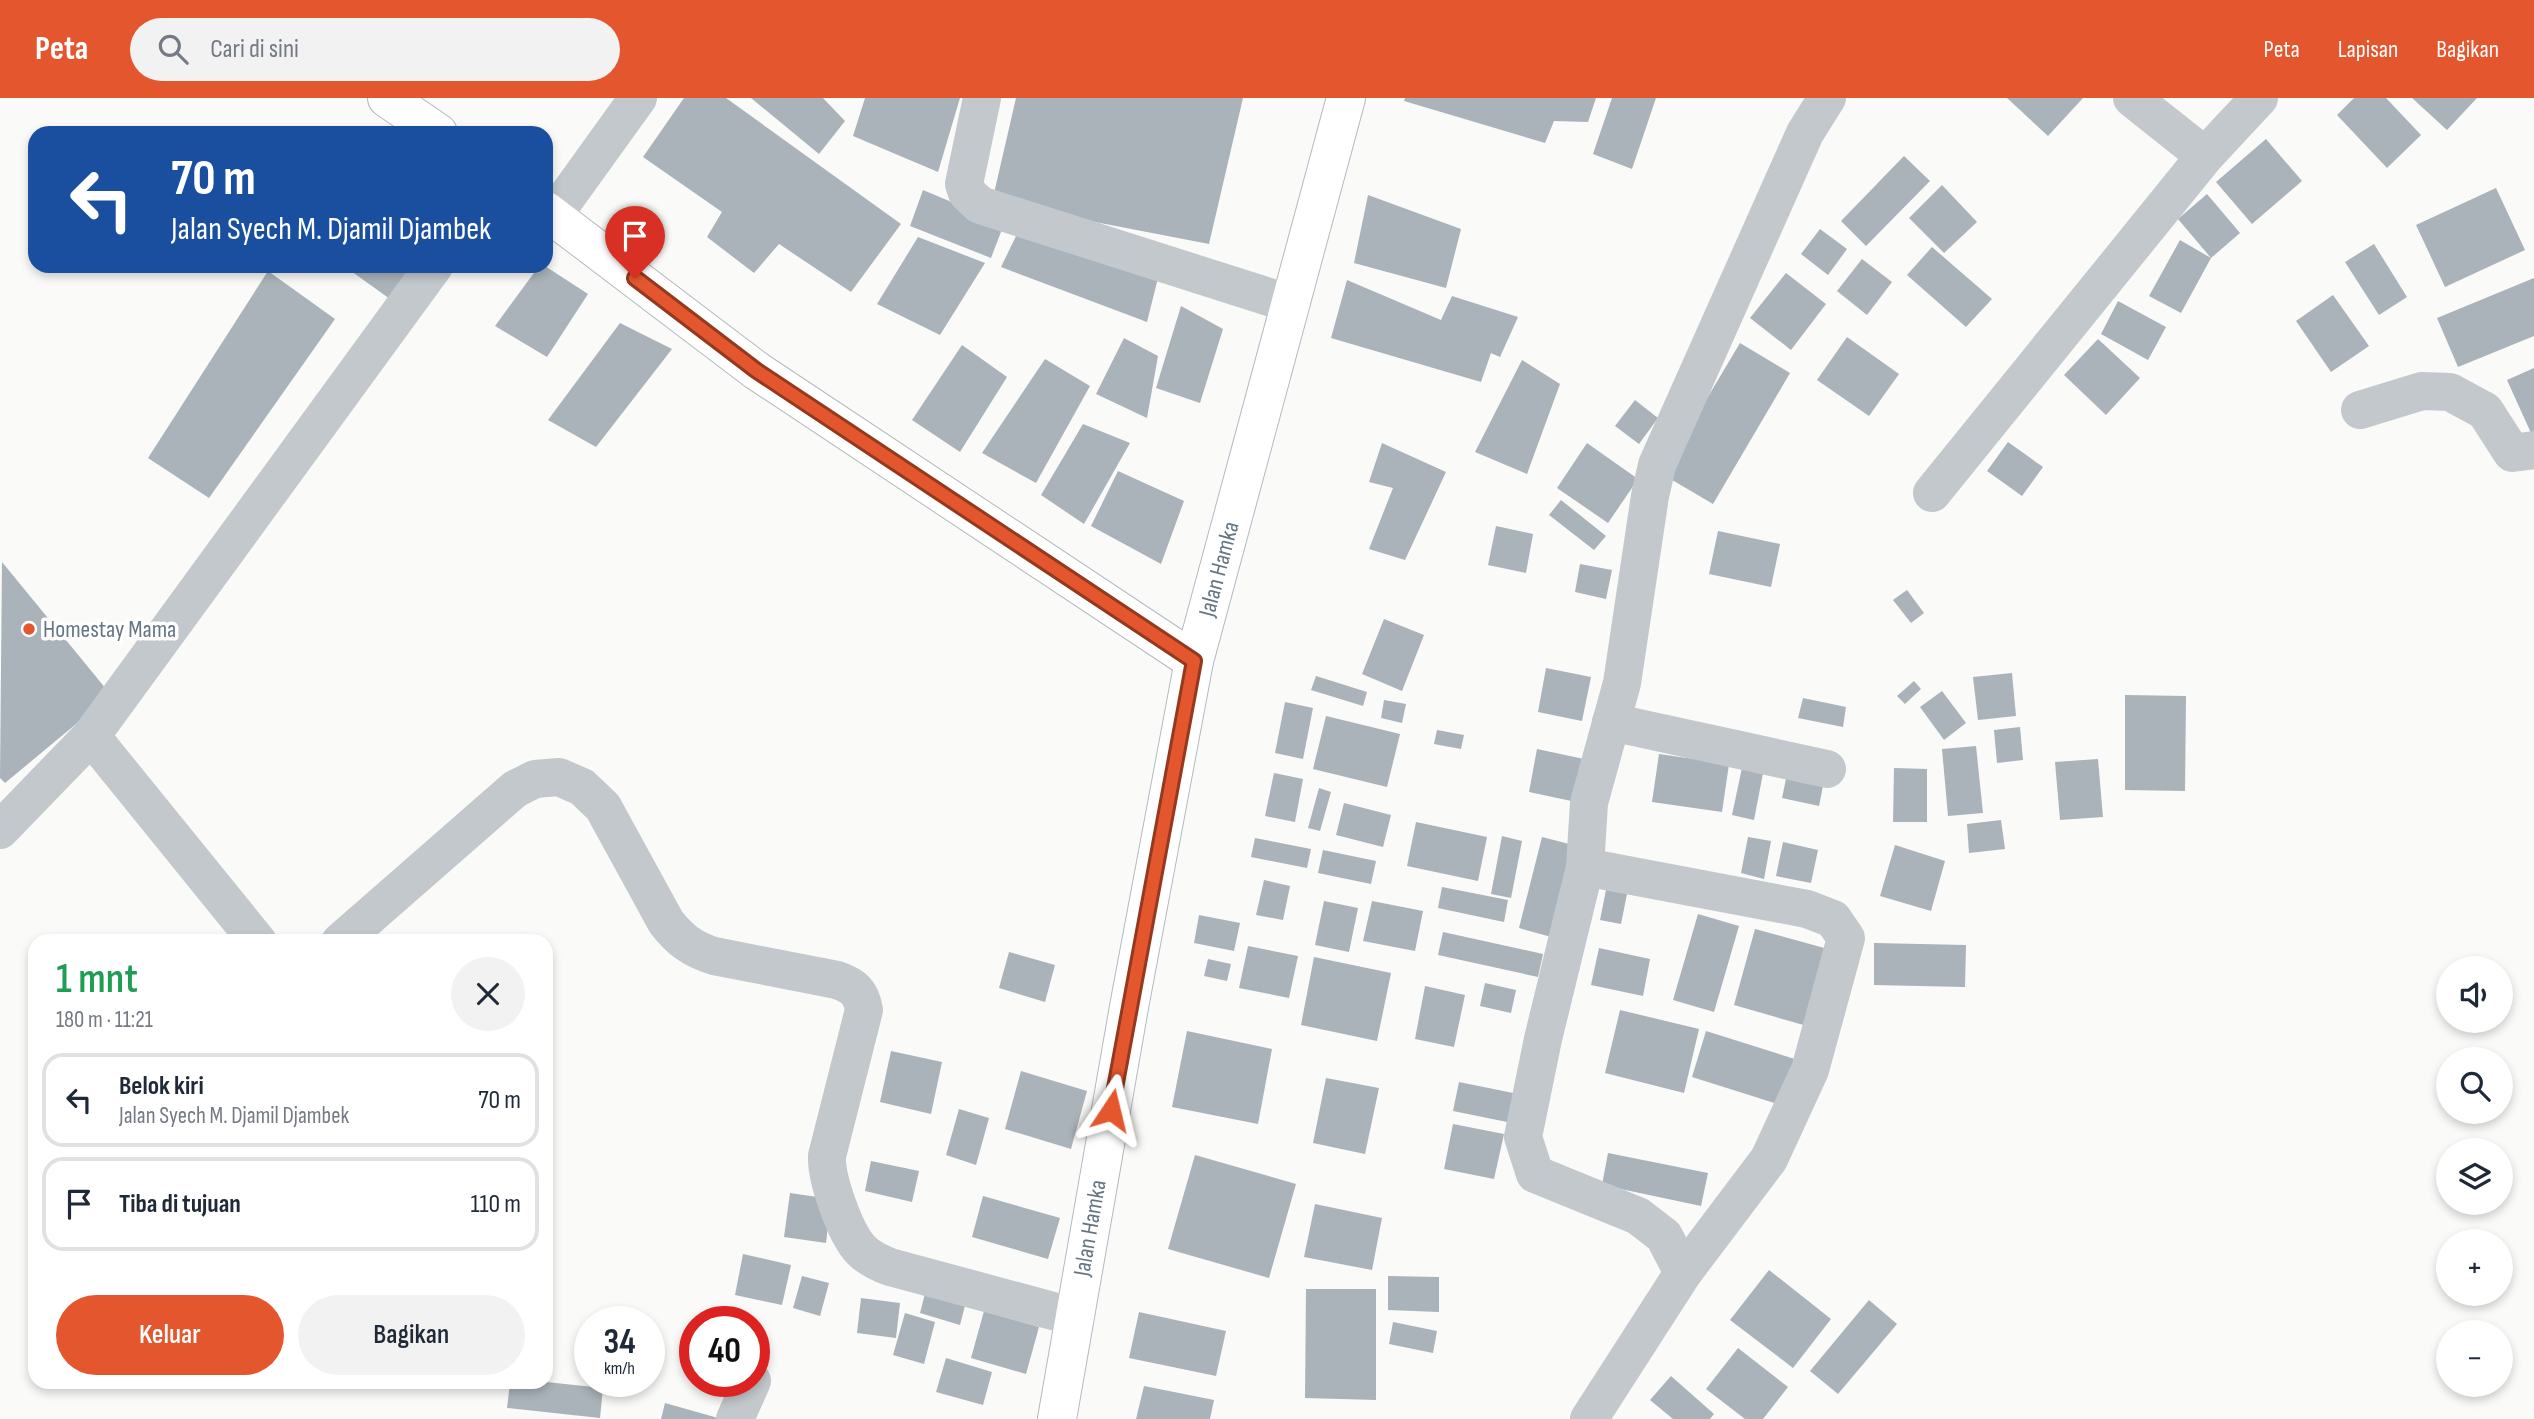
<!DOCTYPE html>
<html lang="id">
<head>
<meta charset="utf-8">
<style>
	:root { --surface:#fff; --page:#f2f2f3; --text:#1f2937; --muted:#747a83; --line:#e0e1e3; --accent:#e4572e }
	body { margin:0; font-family:"Sofia Sans Condensed",sans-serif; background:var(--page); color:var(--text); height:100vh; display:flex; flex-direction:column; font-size:26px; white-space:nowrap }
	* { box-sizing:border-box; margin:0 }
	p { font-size:23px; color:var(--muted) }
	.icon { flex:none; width:38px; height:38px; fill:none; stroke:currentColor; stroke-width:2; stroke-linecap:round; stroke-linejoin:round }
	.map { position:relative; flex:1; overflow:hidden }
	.details { position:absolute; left:28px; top:836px; width:525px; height:455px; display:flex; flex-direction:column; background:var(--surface); border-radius:21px; box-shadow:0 4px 10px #0003 }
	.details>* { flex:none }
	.guide { position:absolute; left:28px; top:28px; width:525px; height:147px; border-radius:21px; box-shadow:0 4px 10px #0003; background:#1a4fa0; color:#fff; overflow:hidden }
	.controls { position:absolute; left:2436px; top:858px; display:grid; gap:14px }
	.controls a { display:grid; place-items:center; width:77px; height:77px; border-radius:50%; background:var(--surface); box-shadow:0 4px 10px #0003; font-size:35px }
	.speed { position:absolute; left:574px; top:1208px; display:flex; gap:14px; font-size:35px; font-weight:700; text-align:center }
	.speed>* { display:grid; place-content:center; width:91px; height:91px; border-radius:50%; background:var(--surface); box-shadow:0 4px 10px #0003; line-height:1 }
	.speed small { font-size:18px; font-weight:400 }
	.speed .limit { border:10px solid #d22; background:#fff; color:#111 }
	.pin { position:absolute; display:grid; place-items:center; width:60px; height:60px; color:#fff; margin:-72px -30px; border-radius:50% 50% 50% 0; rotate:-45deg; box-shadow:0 0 7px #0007 }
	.pin .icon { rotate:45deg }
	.me { position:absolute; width:77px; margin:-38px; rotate:10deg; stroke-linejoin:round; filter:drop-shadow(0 0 5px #0008) }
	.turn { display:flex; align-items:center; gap:24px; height:147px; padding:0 28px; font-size:32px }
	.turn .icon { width:91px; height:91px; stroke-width:2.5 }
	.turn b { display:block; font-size:49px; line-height:60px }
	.round { display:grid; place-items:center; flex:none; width:74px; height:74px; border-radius:37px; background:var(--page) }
	.head { display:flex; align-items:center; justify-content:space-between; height:119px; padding:0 28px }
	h1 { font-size:42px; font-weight:600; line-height:52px; color:#1e9e55 }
	.action { display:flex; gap:14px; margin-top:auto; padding:14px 28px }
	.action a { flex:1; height:80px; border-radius:42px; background:var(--accent); color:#fff; font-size:28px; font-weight:600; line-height:80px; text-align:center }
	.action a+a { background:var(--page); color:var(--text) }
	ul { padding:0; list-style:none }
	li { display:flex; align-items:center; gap:21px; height:94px; margin:0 14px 10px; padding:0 14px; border:4px solid var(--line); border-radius:21px }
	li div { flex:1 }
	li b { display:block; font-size:26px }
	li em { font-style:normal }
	header { display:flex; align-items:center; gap:42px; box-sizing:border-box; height:98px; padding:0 35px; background:var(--accent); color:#fff }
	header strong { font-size:33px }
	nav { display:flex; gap:38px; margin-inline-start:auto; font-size:24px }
	.search { width:490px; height:63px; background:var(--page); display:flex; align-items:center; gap:18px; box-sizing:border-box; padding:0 24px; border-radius:38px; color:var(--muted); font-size:26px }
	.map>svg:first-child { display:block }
	.building { fill:#aab3b9 }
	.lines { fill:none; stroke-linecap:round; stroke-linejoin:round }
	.secondary-casing { stroke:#b3babf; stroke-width:40 }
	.street { stroke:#c3c8cc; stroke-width:38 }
	.secondary { stroke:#fff; stroke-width:38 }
	.route-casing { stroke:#94391e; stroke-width:18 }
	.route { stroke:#e4572e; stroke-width:12 }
	.poi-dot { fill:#e4572e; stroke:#fff; stroke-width:2.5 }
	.labels { text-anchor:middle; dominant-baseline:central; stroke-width:7; stroke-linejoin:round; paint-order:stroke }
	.street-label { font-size:24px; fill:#657683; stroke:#fff }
	.poi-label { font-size:24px; fill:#657683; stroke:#fff; text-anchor:start }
</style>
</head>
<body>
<header>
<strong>Peta</strong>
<div class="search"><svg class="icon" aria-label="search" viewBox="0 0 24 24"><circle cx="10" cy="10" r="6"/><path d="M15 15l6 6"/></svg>Cari di sini</div>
<nav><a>Peta</a><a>Lapisan</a><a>Bagikan</a></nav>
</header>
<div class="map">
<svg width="2534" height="1321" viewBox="0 0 2534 1321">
	<rect width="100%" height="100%" fill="#fafaf8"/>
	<g class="building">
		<path d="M 684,0 L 726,0 L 901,126 L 851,194 L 779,146 L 754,175 L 707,139 L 722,114 L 643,59 Z"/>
		<path d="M 751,0 L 823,0 L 845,23 L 819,56 Z"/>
		<path d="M 865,0 L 960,0 L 938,74 L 853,38 Z"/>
		<path d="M 1016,0 L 1243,0 L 1209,146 L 992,104 Z"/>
		<path d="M 1405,0 L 1596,0 L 1588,24 L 1554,23 L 1545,45 L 1404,3 Z"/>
		<path d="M 1612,0 L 1656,0 L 1632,71 L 1593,56 Z"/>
		<path d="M 2007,0 L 2083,0 L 2048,38 Z"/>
		<path d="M 2354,0 L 2386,0 L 2421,37 L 2387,70 L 2337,17 Z"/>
		<path d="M 2412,0 L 2477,0 L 2447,32 Z"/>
		<path d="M 2266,41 L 2302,83 L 2252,126 L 2216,84 Z"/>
		<path d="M 1904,58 L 1930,83 L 1866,148 L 1841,123 Z"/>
		<path d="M 1942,87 L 1977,124 L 1944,155 L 1909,120 Z"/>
		<path d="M 2496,90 L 2525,152 L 2445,189 L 2416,127 Z"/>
		<path d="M 923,92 L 1004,126 L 991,160 L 910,128 Z"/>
		<path d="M 2207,96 L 2240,135 L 2211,160 L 2181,215 L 2149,198 L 2180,142 L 2211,160 L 2178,121 Z"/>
		<path d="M 1368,97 L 1461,131 L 1446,190 L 1354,165 Z"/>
		<path d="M 1820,131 L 1847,151 L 1828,177 L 1801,156 Z"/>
		<path d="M 1019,132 L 1159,176 L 1147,224 L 1001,169 Z"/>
		<path d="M 918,139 L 985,165 L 940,237 L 877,206 Z"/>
		<path d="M 2374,146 L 2407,199 L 2379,217 L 2345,164 Z"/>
		<path d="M 1932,149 L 1992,201 L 1966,229 L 1907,177 Z"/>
		<path d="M 1862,161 L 1892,184 L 1867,217 L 1837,193 Z"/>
		<path d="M 344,168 L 415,168 L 390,201 Z"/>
		<path d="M 539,168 L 545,168 L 588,196 L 547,259 L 495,228 Z"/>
		<path d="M 268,173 L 335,221 L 209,400 L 148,360 Z"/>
		<path d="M 1786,175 L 1826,206 L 1791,252 L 1750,220 Z"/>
		<path d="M 2534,180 L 2534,238 L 2458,269 L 2437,220 Z"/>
		<path d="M 1347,182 L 1441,222 L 1452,198 L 1518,219 L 1500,259 L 1491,255 L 1481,284 L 1331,240 Z"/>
		<path d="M 2333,197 L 2369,248 L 2331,274 L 2296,223 Z"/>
		<path d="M 2118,203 L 2166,229 L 2148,262 L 2101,236 Z"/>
		<path d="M 1181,208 L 1223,231 L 1200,305 L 1156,290 Z"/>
		<path d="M 620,225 L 672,251 L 596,349 L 548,322 Z"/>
		<path d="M 1847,239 L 1899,276 L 1869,318 L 1817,282 Z"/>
		<path d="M 1124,240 L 1158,258 L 1147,320 L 1096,296 Z"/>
		<path d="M 2098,241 L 2140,280 L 2106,317 L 2064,277 Z"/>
		<path d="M 1740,245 L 1790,275 L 1713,406 L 1662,376 Z"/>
		<path d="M 962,247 L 1007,279 L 960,354 L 912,322 Z"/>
		<path d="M 1045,261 L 1090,288 L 1036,385 L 982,355 Z"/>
		<path d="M 1522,262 L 1560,286 L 1527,376 L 1475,354 Z"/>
		<path d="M 2534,270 L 2534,334 L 2531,335 L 2507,282 Z"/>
		<path d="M 1635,302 L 1658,320 L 1639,346 L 1615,328 Z"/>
		<path d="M 1083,326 L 1130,345 L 1084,426 L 1041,397 Z"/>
		<path d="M 2008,344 L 2043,369 L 2022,398 L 1987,373 Z"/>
		<path d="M 1382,345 L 1446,374 L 1405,462 L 1369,451 L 1393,390 L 1369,384 Z"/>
		<path d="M 1587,345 L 1638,381 L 1608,425 L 1557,390 Z"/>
		<path d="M 1118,373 L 1184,403 L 1161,466 L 1091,428 Z"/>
		<path d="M 1561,402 L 1606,438 L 1594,452 L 1549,417 Z"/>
		<path d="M 1496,428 L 1533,436 L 1526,475 L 1488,467 Z"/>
		<path d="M 1718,433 L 1780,446 L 1771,489 L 1709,476 Z"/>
		<path d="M 2,464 L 111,597 L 5,685 L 0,680 Z"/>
		<path d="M 1580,466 L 1612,472 L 1606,501 L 1575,494 Z"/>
		<path d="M 1907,492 L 1924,515 L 1911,525 L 1893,502 Z"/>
		<path d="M 1384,521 L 1424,537 L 1402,593 L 1362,576 Z"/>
		<path d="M 1546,570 L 1591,579 L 1582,623 L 1538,614 Z"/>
		<path d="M 2012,575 L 2016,618 L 1978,622 L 1973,579 Z"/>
		<path d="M 1316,578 L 1367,594 L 1363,608 L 1311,592 Z"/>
		<path d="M 1914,583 L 1921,591 L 1905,606 L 1897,598 Z"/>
		<path d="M 1942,593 L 1966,625 L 1944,642 L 1920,609 Z"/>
		<path d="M 2125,597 L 2186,598 L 2185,693 L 2125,692 Z"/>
		<path d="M 1803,600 L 1846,609 L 1843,629 L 1798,620 Z"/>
		<path d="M 1384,602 L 1406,606 L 1402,625 L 1381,620 Z"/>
		<path d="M 1285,604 L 1313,610 L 1303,661 L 1275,655 Z"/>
		<path d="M 1326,618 L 1400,636 L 1387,689 L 1313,671 Z"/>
		<path d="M 2020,629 L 2023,662 L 1997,665 L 1994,632 Z"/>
		<path d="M 1437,632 L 1464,637 L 1461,651 L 1434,646 Z"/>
		<path d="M 1976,648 L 1983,715 L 1948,718 L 1942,651 Z"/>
		<path d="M 1537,651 L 1584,661 L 1576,704 L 1529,694 Z"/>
		<path d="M 1659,656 L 1729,666 L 1722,714 L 1652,704 Z"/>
		<path d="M 2098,661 L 2103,719 L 2060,722 L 2055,664 Z"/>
		<path d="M 1743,665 L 1764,670 L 1754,722 L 1732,717 Z"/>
		<path d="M 1894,670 L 1927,671 L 1927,724 L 1893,724 Z"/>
		<path d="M 1274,675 L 1303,681 L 1295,724 L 1265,718 Z"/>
		<path d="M 1787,676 L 1824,683 L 1819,708 L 1782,700 Z"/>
		<path d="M 1319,690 L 1331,694 L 1320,733 L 1308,730 Z"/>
		<path d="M 1344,705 L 1391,717 L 1383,749 L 1336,737 Z"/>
		<path d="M 2001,722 L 2005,751 L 1969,755 L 1967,726 Z"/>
		<path d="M 1416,724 L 1487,739 L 1478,783 L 1407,768 Z"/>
		<path d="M 1502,738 L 1522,743 L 1511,800 L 1491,796 Z"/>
		<path d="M 1542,739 L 1585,750 L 1562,842 L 1519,830 Z"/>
		<path d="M 1748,739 L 1771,743 L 1764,781 L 1741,775 Z"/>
		<path d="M 1255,740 L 1311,751 L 1307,770 L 1251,759 Z"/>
		<path d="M 1783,744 L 1818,752 L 1811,785 L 1776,778 Z"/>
		<path d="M 1895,747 L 1945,763 L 1931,813 L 1880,798 Z"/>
		<path d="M 1323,752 L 1376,763 L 1371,786 L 1318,775 Z"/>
		<path d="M 1609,777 L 1630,781 L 1621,826 L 1600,822 Z"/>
		<path d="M 1264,782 L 1290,788 L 1283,822 L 1256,817 Z"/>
		<path d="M 1442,789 L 1508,802 L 1504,824 L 1438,810 Z"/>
		<path d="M 1324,803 L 1358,810 L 1349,854 L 1315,847 Z"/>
		<path d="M 1372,803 L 1423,813 L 1415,853 L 1363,843 Z"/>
		<path d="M 1698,816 L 1739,828 L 1714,914 L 1673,902 Z"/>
		<path d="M 1199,817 L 1240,825 L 1234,853 L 1194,845 Z"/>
		<path d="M 1755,831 L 1828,851 L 1807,928 L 1734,907 Z"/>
		<path d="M 1443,834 L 1543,856 L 1538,879 L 1438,857 Z"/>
		<path d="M 1874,845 L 1966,847 L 1965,889 L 1874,887 Z"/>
		<path d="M 1248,848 L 1298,858 L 1289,900 L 1239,890 Z"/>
		<path d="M 1599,850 L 1650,861 L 1643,898 L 1591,887 Z"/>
		<path d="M 1009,854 L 1055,867 L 1045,904 L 999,890 Z"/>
		<path d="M 1314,859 L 1391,875 L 1377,943 L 1301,927 Z"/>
		<path d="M 1208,861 L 1231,866 L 1227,883 L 1204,878 Z"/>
		<path d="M 1485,885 L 1516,892 L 1511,915 L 1480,908 Z"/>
		<path d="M 1425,888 L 1465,897 L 1454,949 L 1415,941 Z"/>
		<path d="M 1620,912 L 1699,931 L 1684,995 L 1605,975 Z"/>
		<path d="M 1187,933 L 1272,951 L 1258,1026 L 1172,1009 Z"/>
		<path d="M 1706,933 L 1801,963 L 1787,1009 L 1692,979 Z"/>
		<path d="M 891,953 L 942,964 L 931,1016 L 880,1004 Z"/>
		<path d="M 1021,973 L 1087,993 L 1071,1051 L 1005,1031 Z"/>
		<path d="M 1326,980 L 1379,990 L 1365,1056 L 1313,1045 Z"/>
		<path d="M 1459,984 L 1523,997 L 1517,1026 L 1453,1013 Z"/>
		<path d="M 959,1011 L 989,1020 L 976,1067 L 946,1057 Z"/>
		<path d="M 1453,1026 L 1504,1036 L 1494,1081 L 1444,1071 Z"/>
		<path d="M 1608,1055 L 1708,1075 L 1701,1108 L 1602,1087 Z"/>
		<path d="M 1195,1057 L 1296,1086 L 1269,1180 L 1168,1151 Z"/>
		<path d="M 871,1063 L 919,1073 L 912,1104 L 865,1093 Z"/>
		<path d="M 790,1095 L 831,1101 L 826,1145 L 784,1139 Z"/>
		<path d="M 983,1098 L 1060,1120 L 1048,1161 L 972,1139 Z"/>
		<path d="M 1315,1106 L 1382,1120 L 1372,1172 L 1304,1159 Z"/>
		<path d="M 743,1156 L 791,1167 L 782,1207 L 735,1197 Z"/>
		<path d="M 1769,1172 L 1831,1221 L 1793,1270 L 1730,1222 Z"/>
		<path d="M 802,1178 L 829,1185 L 820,1218 L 793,1210 Z"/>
		<path d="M 1388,1178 L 1439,1179 L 1439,1214 L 1388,1212 Z"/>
		<path d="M 927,1188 L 967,1200 L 960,1227 L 920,1215 Z"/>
		<path d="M 1306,1191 L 1376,1191 L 1376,1302 L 1305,1300 Z"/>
		<path d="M 861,1200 L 900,1205 L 896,1240 L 857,1235 Z"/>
		<path d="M 1869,1202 L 1897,1226 L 1838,1296 L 1810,1273 Z"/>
		<path d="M 984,1213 L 1039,1229 L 1026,1276 L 971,1260 Z"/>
		<path d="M 1139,1214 L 1226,1233 L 1216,1278 L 1129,1260 Z"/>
		<path d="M 905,1215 L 935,1224 L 924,1266 L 893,1257 Z"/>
		<path d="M 1393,1224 L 1437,1233 L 1433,1255 L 1389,1246 Z"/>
		<path d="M 1738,1250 L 1788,1289 L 1763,1321 L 1745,1321 L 1706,1291 Z"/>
		<path d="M 946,1260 L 992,1274 L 983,1307 L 936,1294 Z"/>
		<path d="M 1671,1278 L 1714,1316 L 1710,1321 L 1673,1321 L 1650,1302 Z"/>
		<path d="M 510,1284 L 546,1284 L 603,1290 L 600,1320 L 507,1310 Z"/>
		<path d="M 1144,1288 L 1214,1302 L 1210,1321 L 1136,1321 Z"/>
		<path d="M 665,1305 L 718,1320 L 718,1321 L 661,1321 Z"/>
	</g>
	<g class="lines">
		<g class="secondary-casing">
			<g id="secondary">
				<path d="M 387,0 L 438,35"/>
				<path d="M 546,113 L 757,273 L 1194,563"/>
				<path d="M 1057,1321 L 1129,909 L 1194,563 L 1346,0"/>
			</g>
		</g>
		<g class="street">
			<path d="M 982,0 L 964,86 L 967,95 L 980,107 L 1291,206"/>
			<path d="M 2132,0 L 2205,58"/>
			<path d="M 553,118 L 638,0"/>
			<path d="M 2360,312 L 2422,293 L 2450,294 L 2485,313 L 2512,355 L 2534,352"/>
			<path d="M 1932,395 L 2205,58 L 2259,0"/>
			<path d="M 1611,624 L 1827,671"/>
			<path d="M 91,638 L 258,844"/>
			<path d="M 0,732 L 91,638 L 434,168"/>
			<path d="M 1585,769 L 1543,941 L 1523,1039 L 1535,1076 L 1638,1118 L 1664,1138 L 1683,1175"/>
			<path d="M 340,844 L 515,691 L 535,681 L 559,679 L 582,689 L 603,709 L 666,824 C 680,842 692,851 714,858 L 837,882 C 854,888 861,894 864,912 L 827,1058 C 826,1081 845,1135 861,1152 C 869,1160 879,1165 890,1169 L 1075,1219"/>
			<path d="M 735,1321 L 752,1283"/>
			<path d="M 1589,1321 L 1683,1175 L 1769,1061 L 1810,972 L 1846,840 L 1833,821 L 1807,811 L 1585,769 L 1589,705 L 1622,585 L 1650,398 L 1657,367 L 1805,35 L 1827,0"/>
		</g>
		<use href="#secondary" class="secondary"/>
	</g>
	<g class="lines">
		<g class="route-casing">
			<path id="route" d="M 635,180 L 757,273 L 1194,563 L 1111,1012"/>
		</g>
		<use href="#route" class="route"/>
	</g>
	<circle class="poi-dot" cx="29" cy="531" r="7"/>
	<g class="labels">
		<g class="street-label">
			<text transform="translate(1219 471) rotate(-75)">Jalan Hamka</text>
			<text transform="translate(1090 1130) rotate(-80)">Jalan Hamka</text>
		</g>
		<g class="poi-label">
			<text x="43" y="531">Homestay Mama</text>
		</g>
	</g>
</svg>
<div class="controls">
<a><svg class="icon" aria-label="sound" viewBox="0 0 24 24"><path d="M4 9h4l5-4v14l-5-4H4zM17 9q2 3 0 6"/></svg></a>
<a><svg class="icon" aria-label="search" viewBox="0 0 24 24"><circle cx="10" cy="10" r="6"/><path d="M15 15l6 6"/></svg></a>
<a><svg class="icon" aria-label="layers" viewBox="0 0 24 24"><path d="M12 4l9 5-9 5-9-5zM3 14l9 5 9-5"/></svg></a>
<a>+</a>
<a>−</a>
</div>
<div class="speed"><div>34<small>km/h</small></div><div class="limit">40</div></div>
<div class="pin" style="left:635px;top:180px;background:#d93025"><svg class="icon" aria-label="arrive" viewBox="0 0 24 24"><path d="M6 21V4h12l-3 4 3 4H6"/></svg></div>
<svg class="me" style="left:1111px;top:1012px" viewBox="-20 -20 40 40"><path d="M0-17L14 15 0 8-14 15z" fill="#e4572e" stroke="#fff" stroke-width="4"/></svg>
<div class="guide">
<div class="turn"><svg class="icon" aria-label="left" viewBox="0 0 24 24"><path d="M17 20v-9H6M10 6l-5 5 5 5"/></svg><div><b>70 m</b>Jalan Syech M. Djamil Djambek</div></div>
</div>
<section class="details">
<div class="head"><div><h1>1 mnt</h1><p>180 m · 11:21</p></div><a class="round"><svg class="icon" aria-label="close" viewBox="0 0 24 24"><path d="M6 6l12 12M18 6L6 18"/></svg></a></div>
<ul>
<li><svg class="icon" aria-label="left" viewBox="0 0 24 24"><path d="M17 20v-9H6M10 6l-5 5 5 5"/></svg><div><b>Belok kiri</b><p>Jalan Syech M. Djamil Djambek</p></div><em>70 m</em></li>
<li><svg class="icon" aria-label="arrive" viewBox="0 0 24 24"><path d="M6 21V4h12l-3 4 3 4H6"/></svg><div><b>Tiba di tujuan</b></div><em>110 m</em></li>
</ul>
<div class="action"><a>Keluar</a><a>Bagikan</a></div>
</section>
</div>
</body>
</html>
